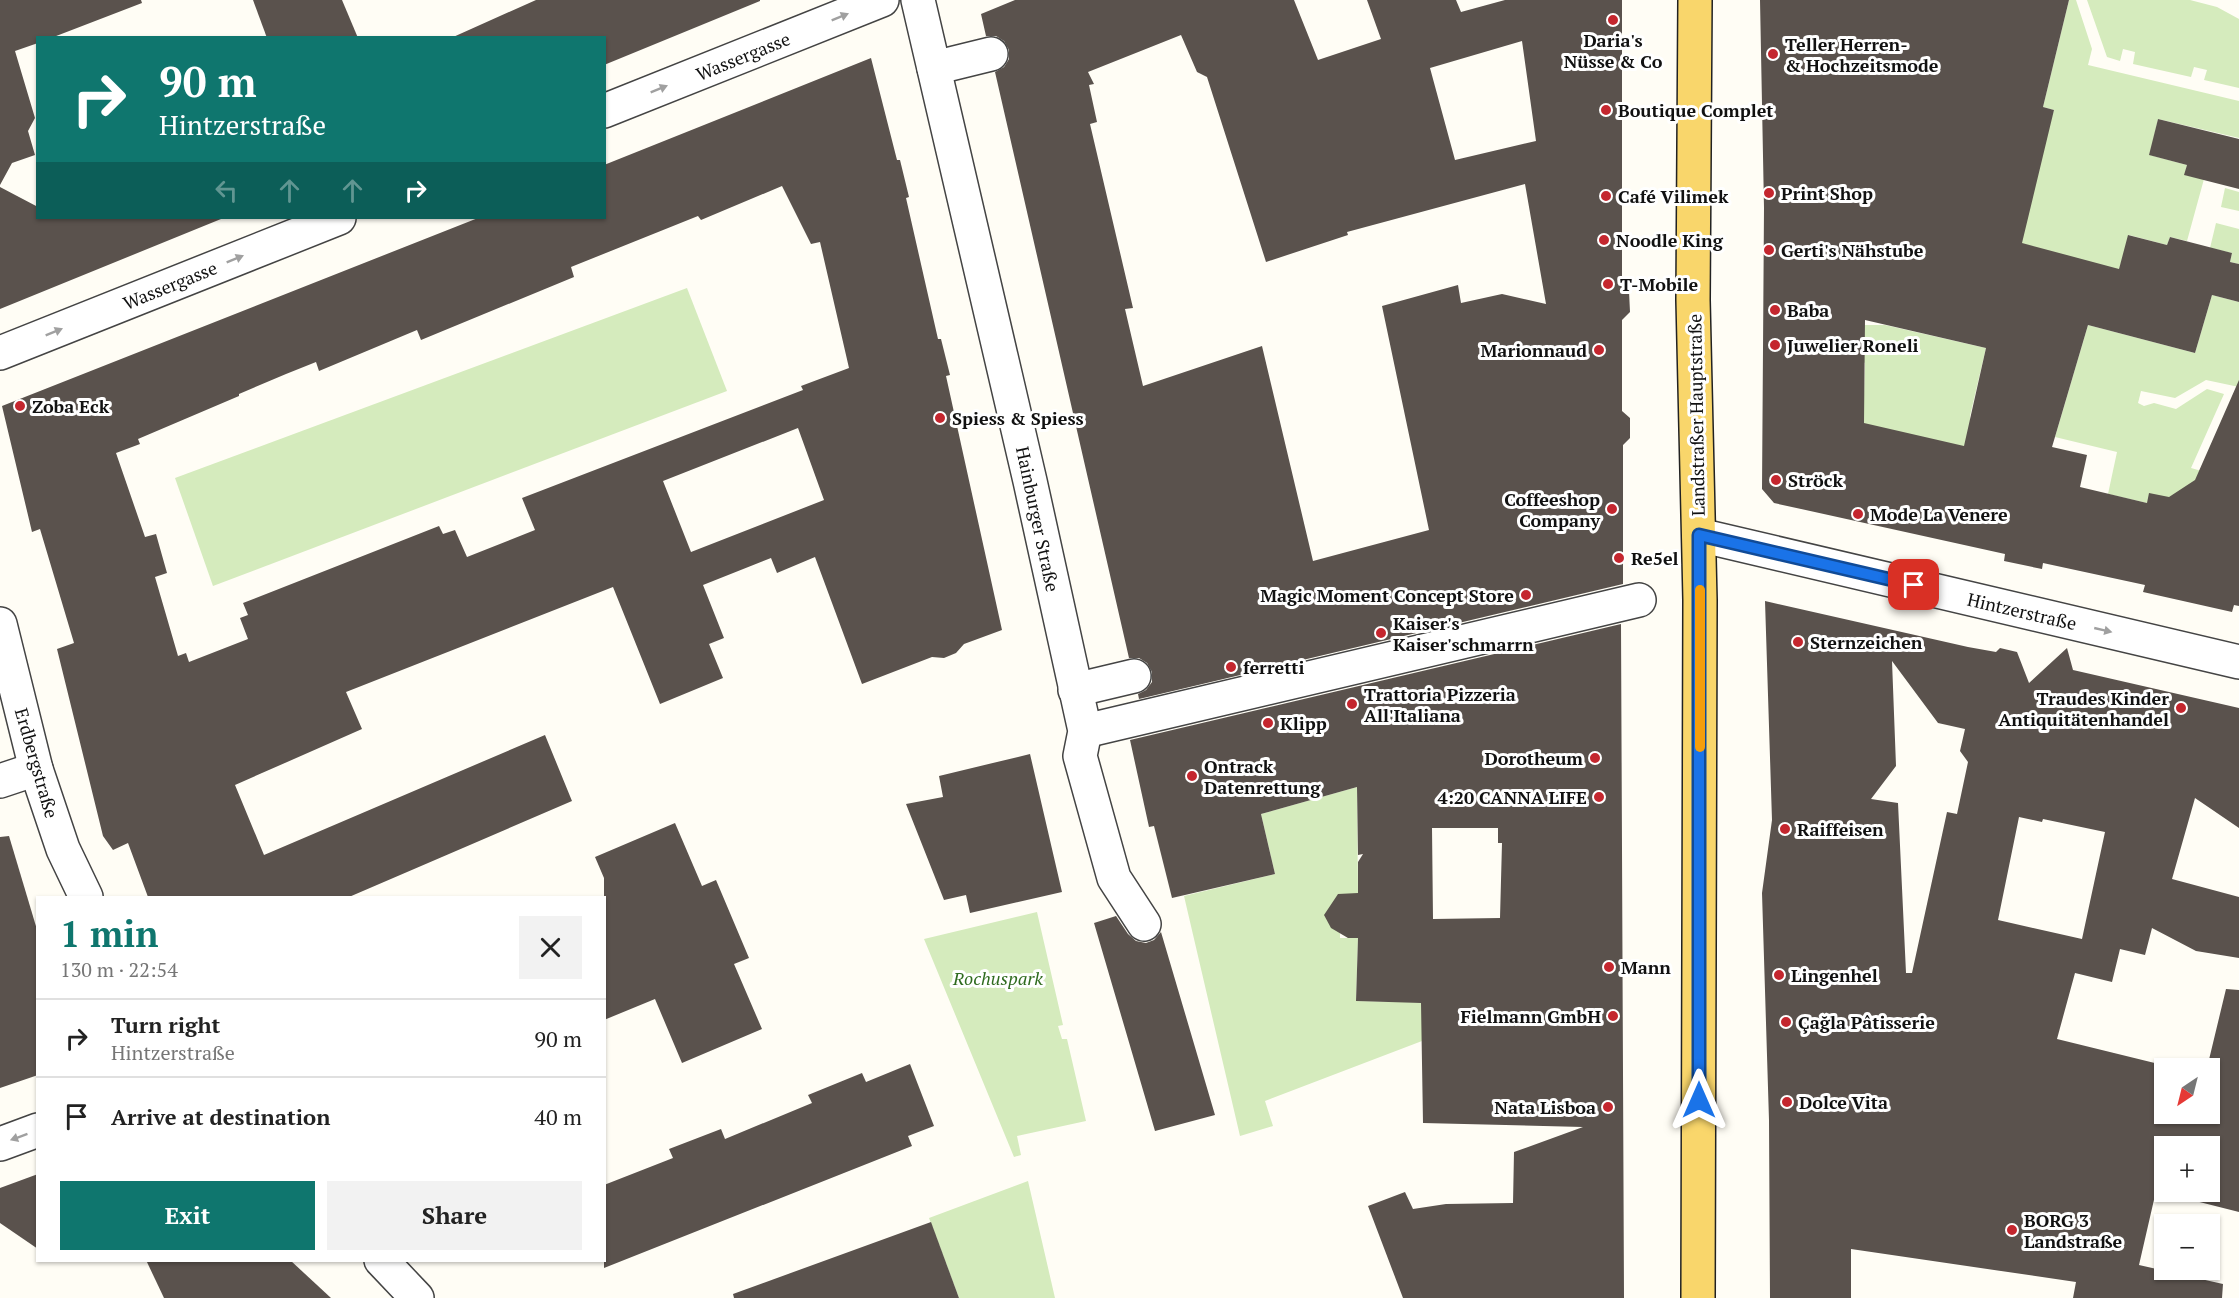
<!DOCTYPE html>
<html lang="en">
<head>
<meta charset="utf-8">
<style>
	:root { --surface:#fff; --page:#f2f2f2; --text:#222; --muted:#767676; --line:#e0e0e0; --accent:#0f766e }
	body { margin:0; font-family:"PT Serif",serif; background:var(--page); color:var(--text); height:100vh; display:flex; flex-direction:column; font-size:22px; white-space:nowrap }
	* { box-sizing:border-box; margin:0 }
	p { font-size:20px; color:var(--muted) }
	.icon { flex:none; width:33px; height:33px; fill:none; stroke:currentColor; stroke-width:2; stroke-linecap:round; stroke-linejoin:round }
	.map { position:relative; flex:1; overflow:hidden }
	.side { position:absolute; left:36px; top:896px; width:570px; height:366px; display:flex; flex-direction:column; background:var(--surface); border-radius:0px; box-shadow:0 2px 4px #0004 }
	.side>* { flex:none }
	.guide { position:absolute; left:36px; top:36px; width:570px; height:183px; border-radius:0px; box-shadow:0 2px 4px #0004; background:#0f766e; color:#fff; overflow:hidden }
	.needle { width:39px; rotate:215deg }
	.buttons { position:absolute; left:2154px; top:1058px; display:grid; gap:12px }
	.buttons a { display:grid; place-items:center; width:66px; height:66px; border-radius:0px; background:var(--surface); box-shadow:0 2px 4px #0004; font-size:30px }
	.pin { position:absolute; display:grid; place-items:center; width:51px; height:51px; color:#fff; margin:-26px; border-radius:12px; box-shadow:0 3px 9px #0006 }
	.me { position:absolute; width:66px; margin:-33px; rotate:0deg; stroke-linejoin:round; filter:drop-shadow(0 0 4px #0008) }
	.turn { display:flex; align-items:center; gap:21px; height:126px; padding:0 24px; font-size:27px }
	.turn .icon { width:78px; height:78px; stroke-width:2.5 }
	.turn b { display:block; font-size:42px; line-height:51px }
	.lanes { display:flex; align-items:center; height:57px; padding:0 24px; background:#0003; justify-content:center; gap:30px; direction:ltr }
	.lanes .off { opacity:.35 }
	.round { display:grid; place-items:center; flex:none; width:63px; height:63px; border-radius:0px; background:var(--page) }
	.headline { display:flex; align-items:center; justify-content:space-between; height:102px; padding:0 24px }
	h1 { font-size:36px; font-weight:700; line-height:45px; color:var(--accent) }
	.action { display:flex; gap:12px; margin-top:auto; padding:12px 24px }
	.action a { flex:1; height:69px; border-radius:0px; background:var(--accent); color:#fff; font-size:24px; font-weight:700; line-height:69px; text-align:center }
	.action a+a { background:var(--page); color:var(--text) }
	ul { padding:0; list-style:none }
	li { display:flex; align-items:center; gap:18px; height:78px; padding:0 24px; border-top:2px solid var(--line) }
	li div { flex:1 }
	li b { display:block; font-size:22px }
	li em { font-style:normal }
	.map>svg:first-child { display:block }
	.green { fill:#d5ebbd }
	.building { fill:#5a524d; fill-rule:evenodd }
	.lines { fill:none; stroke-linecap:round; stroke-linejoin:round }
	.minor-casing { stroke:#444; stroke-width:36 }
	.major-casing { stroke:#222; stroke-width:36 }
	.minor { stroke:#fff; stroke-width:33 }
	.major { stroke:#f9d66b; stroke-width:33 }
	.oneway { fill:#a0a0a0 }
	.route-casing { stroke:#114b97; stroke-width:15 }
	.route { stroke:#1a73e8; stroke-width:10 }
	.slow { stroke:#f59e0b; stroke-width:10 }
	.poi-dot { fill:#c4262e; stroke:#fff; stroke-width:2 }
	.labels { text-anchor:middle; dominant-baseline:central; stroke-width:6; stroke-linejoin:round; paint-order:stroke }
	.poi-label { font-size:18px; font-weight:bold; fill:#111; stroke:#fff; text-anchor:start }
	.street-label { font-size:18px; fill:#111; stroke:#fff }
	.park-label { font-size:18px; font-style:italic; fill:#2f6b1f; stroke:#fff }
</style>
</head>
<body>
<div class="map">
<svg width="2239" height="1298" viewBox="0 0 2239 1298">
	<rect width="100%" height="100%" fill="#fffdf5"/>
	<g class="green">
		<path d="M 2069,0 L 2076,0 L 2092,49 L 2088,65 L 2239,101 L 2239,138 L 2158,119 L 2150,155 L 2187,165 L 2185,175 L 2204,179 L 2187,241 L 2170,237 L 2167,245 L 2129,235 L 2119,270 L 2012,241 L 2054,110 L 2043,107 Z"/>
		<path d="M 2087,0 L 2190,0 L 2217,7 L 2239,19 L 2239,88 L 2204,80 L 2207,70 L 2194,67 L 2191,77 L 2133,64 L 2135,52 L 2123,49 L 2120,61 L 2107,57 Z"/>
		<path d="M 2225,188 L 2239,192 L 2239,211 L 2221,207 Z"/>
		<path d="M 2216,223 L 2239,229 L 2239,264 L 2230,262 L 2232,253 L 2210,248 Z"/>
		<path d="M 687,288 L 727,391 L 213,586 L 175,478 Z"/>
		<path d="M 2212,295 L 2239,302 L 2239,387 L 2206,380 L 2175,398 L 2141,391 L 2138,403 L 2144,406 L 2154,403 L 2176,409 L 2207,389 L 2224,394 L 2191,468 L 2216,475 L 2172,498 L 2147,503 L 2108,494 L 2117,452 L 2055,437 L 2088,325 L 2195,353 Z"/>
		<path d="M 1861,325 L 1885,325 L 1986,348 L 1970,416 L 1974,460 L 1854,433 L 1864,396 L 1865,363 L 1861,360 Z"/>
		<path d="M 1357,787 L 1358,893 L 1340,933 L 1340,938 L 1358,938 L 1356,1001 L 1502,1004 L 1422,1041 L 1265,1101 L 1273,1126 L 1240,1136 L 1184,896 L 1275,874 L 1261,814 Z"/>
		<path d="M 1037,912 L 1063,1025 L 1058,1026 L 1062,1039 L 1067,1039 L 1086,1121 L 1017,1136 L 1021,1155 L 1014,1157 L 924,939 Z"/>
		<path d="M 1028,1181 L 1055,1298 L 959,1298 L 929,1218 Z"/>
	</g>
	<g class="building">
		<path d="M 0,0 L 141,0 L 142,3 L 51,38 L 38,38 L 38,43 L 15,51 L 35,118 L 28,131 L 35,155 L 12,163 L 0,185 Z"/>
		<path d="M 253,0 L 342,0 L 358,38 L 267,38 Z"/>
		<path d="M 536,0 L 760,0 L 760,1 L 604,65 L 604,38 L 451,38 Z"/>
		<path d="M 1015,0 L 1294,0 L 1318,60 L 1381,39 L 1367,0 L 1456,0 L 1461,12 L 1505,0 L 1622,0 L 1622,285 L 1629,291 L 1630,312 L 1622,320 L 1622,411 L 1630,418 L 1630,438 L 1623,445 L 1623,584 L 1139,699 L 1138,694 L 1146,690 L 1152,682 L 1152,672 L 1147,663 L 1139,658 L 1129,658 L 995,72 L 1004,67 L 1009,59 L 1009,50 L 1004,41 L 996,36 L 986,36 L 981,14 ZM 1181,35 L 1197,72 L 1207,77 L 1266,262 L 1348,235 L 1347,232 L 1525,184 L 1546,304 L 1502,294 L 1461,303 L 1458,285 L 1382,306 L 1429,530 L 1313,561 L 1262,346 L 1143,386 L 1125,309 L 1133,308 L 1090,124 L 1097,122 L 1089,85 L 1094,84 L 1088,72 ZM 1522,41 L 1536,141 L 1455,160 L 1430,68 Z"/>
		<path d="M 1760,0 L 2069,0 L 2043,107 L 2054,110 L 2022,243 L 2119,269 L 2128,235 L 2167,245 L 2170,237 L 2232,253 L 2230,262 L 2239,264 L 2239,302 L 2212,295 L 2195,353 L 2088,325 L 2052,447 L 2087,455 L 2080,487 L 2147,503 L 2149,493 L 2169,497 L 2195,480 L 2239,380 L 2239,606 L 2234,605 L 2232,612 L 2143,592 L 2145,585 L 2043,563 L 2042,569 L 2004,561 L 2005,554 L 1774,503 L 1762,489 L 1764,208 ZM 1865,320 L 1986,348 L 1964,446 L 1864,423 Z"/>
		<path d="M 871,58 L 897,160 L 900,160 L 909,197 L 906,198 L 938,339 L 941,339 L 950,375 L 946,376 L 1002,630 L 964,644 L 956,653 L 944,658 L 932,657 L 862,684 L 815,557 L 777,573 L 771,558 L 703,585 L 724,638 L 709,644 L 723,678 L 660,704 L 613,587 L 346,692 L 362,729 L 235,785 L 264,855 L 545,735 L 572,801 L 349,897 L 148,897 L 128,843 L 113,850 L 103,836 L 57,649 L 74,643 L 40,529 L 32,532 L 2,406 L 478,218 L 604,218 L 604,165 ZM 782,186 L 811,244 L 820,242 L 849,368 L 801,386 L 803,390 L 522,498 L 535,530 L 467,557 L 455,530 L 443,534 L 439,526 L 243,603 L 248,615 L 240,618 L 248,639 L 189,662 L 186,653 L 178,656 L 155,577 L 167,573 L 156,534 L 145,537 L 116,453 L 140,444 L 138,439 L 239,396 L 239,394 L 286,374 L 316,362 L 319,371 L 417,330 L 421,340 L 574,277 L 571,267 L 698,216 L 701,220 ZM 798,428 L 824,500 L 691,552 L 663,481 Z"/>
		<path d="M 2158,119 L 2239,139 L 2239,189 L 2184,175 L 2187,165 L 2149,155 Z"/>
		<path d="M 0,187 L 38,207 L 38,218 L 221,219 L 0,309 Z"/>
		<path d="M 1765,601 L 1968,647 L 1996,652 L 2000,648 L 2017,652 L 2029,683 L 2067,648 L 2073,670 L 2239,708 L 2239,828 L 2195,798 L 2172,879 L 2239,897 L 2239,958 L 2196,951 L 2152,928 L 2145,955 L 2120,949 L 2112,982 L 2075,973 L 2057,1039 L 2175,1068 L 2164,1068 L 2164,1113 L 2210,1113 L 2210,1068 L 2207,1068 L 2226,989 L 2239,990 L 2239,1212 L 2156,1191 L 2139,1265 L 2223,1284 L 2222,1298 L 2073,1298 L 2076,1282 L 1851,1249 L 1851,1298 L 1770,1298 L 1769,1120 L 1762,893 L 1772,820 ZM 1892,661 L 1938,723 L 1965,729 L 1960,751 L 1968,762 L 1957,814 L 1947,812 L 1912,973 L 1906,973 L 1898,803 L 1871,799 L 1896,766 ZM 2019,817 L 2042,822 L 2043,819 L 2105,832 L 2082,939 L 1998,920 ZM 2164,1146 L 2210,1146 L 2210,1191 L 2164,1191 Z"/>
		<path d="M 1621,624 L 1624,1298 L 1403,1298 L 1368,1206 L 1405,1192 L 1413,1209 L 1446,1204 L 1513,1203 L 1514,1152 L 1583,1127 L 1423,1123 L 1421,1003 L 1356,1001 L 1358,938 L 1348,938 L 1331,928 L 1324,915 L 1338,894 L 1358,893 L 1358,862 L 1363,854 L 1358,855 L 1357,787 L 1261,814 L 1275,874 L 1172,898 L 1154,826 L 1149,827 L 1130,740 ZM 1432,828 L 1498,828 L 1498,843 L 1502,843 L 1500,918 L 1433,919 Z"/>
		<path d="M 1030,754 L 1062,892 L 970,913 L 966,895 L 944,900 L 906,804 L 943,797 L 939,776 Z"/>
		<path d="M 675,823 L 702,886 L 716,880 L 749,958 L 734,964 L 762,1029 L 682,1063 L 655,999 L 604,1020 L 604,878 L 595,857 Z"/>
		<path d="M 9,836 L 38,933 L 38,1075 L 0,1088 L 0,837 Z"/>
		<path d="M 1116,916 L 1128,934 L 1136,941 L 1146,943 L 1154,940 L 1161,932 L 1215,1115 L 1155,1131 L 1094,923 Z"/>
		<path d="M 910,1064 L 934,1126 L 908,1136 L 912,1146 L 604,1268 L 604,1185 L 673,1158 L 669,1149 L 721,1129 L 725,1139 L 812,1103 L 808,1095 L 862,1073 L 866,1082 Z"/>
		<path d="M 38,1174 L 38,1249 L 0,1223 L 0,1188 Z"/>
		<path d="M 931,1222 L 959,1298 L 734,1298 L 733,1294 Z"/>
		<path d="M 146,1260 L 290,1260 L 331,1298 L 164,1298 Z"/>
	</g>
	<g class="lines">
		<g class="minor-casing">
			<g id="minor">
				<path d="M 918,0 L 1030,481 L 1085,731 L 1080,756 L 1114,878 L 1144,924"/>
				<path d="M 934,68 L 991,54"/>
				<path d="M 604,111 L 882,0"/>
				<path d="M 0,353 L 339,218"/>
				<path d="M 1699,535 L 2239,662"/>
				<path d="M 0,624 L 36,769 L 63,849 L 86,897"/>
				<path d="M 1075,690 L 1134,676"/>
				<path d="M 1085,731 L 1639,600"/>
				<path d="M 0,781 L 36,769"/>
				<path d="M 0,1144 L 38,1130"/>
				<path d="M 381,1260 L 417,1298"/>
			</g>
		</g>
		<g class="major-casing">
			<path id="major" d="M 1695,0 L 1693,300 L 1700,600 L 1698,1298"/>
		</g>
		<use href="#minor" class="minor"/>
		<use href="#major" class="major"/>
	</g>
	<defs><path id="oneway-solid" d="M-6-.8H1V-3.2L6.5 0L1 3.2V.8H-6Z" transform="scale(1.5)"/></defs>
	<g class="oneway">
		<use href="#oneway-solid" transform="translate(840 17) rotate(-22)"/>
		<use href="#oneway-solid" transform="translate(659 89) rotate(-22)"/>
		<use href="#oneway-solid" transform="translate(235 259) rotate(-22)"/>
		<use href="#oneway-solid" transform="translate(54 332) rotate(-22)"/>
		<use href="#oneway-solid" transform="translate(2103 630) rotate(13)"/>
		<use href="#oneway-solid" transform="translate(19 1137) rotate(160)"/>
	</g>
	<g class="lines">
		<g class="route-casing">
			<path id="route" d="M 1699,1100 L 1699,535 L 1914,585"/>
		</g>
		<use href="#route" class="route"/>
		<path class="slow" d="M 1700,590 L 1700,747"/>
	</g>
	<g class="poi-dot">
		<circle cx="1613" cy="20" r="6"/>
		<circle cx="1773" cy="54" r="6"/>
		<circle cx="1606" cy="110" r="6"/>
		<circle cx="1769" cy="193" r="6"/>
		<circle cx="1606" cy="196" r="6"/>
		<circle cx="1604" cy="240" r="6"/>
		<circle cx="1769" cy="250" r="6"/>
		<circle cx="1608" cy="284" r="6"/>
		<circle cx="1775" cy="310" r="6"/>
		<circle cx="1775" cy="345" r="6"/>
		<circle cx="1599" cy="350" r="6"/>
		<circle cx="20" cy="406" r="6"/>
		<circle cx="940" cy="418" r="6"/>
		<circle cx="1776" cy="480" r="6"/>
		<circle cx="1612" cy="509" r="6"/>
		<circle cx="1858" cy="514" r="6"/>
		<circle cx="1619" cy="558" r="6"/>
		<circle cx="1526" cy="595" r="6"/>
		<circle cx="1381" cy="633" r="6"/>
		<circle cx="1798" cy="642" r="6"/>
		<circle cx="1231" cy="667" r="6"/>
		<circle cx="1352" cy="704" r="6"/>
		<circle cx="2181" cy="708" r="6"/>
		<circle cx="1268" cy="723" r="6"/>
		<circle cx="1595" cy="758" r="6"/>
		<circle cx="1192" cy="776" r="6"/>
		<circle cx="1599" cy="797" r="6"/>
		<circle cx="1785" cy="829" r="6"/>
		<circle cx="1609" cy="967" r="6"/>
		<circle cx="1779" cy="975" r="6"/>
		<circle cx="1613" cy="1016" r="6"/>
		<circle cx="1786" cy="1022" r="6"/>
		<circle cx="1787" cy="1102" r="6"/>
		<circle cx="1608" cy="1107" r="6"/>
		<circle cx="2012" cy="1230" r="6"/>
	</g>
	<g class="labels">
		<g class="poi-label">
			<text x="1613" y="40" text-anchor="middle">Daria's<tspan x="1613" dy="21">Nüsse &amp; Co</tspan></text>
			<text x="1785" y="44">Teller Herren-<tspan x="1785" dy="21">&amp; Hochzeitsmode</tspan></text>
			<text x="1618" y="110">Boutique Complet</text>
			<text x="1781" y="193">Print Shop</text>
			<text x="1618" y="196">Café Vilimek</text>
			<text x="1616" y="240">Noodle King</text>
			<text x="1781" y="250">Gerti's Nähstube</text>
			<text x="1620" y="284">T-Mobile</text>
			<text x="1787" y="310">Baba</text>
			<text x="1787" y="345">Juwelier Roneli</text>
			<text x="1587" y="350" text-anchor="end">Marionnaud</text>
			<text x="32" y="406">Zoba Eck</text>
			<text x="952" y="418">Spiess &amp; Spiess</text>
			<text x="1788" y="480">Ströck</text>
			<text x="1600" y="499" text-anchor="end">Coffeeshop<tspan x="1600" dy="21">Company</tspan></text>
			<text x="1870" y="514">Mode La Venere</text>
			<text x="1631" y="558">Re5el</text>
			<text x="1514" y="595" text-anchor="end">Magic Moment Concept Store</text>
			<text x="1393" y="623">Kaiser's<tspan x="1393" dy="21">Kaiser'schmarrn</tspan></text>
			<text x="1810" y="642">Sternzeichen</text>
			<text x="1243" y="667">ferretti</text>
			<text x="1364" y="694">Trattoria Pizzeria<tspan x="1364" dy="21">All'Italiana</tspan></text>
			<text x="2169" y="698" text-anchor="end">Traudes Kinder<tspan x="2169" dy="21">Antiquitätenhandel</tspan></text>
			<text x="1280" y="723">Klipp</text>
			<text x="1583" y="758" text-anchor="end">Dorotheum</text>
			<text x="1204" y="766">Ontrack<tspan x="1204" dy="21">Datenrettung</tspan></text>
			<text x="1587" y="797" text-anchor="end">4:20 CANNA LIFE</text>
			<text x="1797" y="829">Raiffeisen</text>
			<text x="1621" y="967">Mann</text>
			<text x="1791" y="975">Lingenhel</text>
			<text x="1601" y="1016" text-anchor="end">Fielmann GmbH</text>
			<text x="1798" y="1022">Çağla Pâtisserie</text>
			<text x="1799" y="1102">Dolce Vita</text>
			<text x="1596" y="1107" text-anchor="end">Nata Lisboa</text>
			<text x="2024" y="1220">BORG 3<tspan x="2024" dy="21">Landstraße</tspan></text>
		</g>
		<g class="street-label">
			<text transform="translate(743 56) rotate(-22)">Wassergasse</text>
			<text transform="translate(170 285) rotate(-22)">Wassergasse</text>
			<text transform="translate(1696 415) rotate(-91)">Landstraßer Hauptstraße</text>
			<text transform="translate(1038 519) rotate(78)">Hainburger Straße</text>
			<text transform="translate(2022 611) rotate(13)">Hintzerstraße</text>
			<text transform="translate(37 763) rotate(74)">Erdbergstraße</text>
		</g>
		<g class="park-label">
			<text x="998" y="978">Rochuspark</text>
		</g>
	</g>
</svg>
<div class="buttons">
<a><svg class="needle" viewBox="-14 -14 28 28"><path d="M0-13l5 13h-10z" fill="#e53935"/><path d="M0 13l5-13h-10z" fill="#767676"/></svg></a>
<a>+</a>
<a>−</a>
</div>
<div class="pin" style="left:1914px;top:585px;background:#d93025"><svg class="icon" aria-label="arrive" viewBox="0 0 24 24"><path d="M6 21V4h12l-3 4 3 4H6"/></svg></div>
<svg class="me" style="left:1699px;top:1100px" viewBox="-20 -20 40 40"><path d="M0-17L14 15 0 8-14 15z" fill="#1a73e8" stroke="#fff" stroke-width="4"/></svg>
<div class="guide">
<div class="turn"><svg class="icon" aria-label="right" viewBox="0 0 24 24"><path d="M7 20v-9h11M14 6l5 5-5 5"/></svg><div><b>90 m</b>Hintzerstraße</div></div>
<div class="lanes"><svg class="icon off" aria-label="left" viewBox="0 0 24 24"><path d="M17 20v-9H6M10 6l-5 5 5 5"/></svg><svg class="icon off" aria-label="ahead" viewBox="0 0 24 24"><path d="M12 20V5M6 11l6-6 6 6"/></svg><svg class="icon off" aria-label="ahead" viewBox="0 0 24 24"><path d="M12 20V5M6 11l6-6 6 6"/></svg><svg class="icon" aria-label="right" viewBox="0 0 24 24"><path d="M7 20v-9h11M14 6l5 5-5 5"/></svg></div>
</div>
<section class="side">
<div class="headline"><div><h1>1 min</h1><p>130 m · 22:54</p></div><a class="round"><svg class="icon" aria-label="close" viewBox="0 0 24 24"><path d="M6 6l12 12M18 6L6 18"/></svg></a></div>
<ul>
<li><svg class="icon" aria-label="right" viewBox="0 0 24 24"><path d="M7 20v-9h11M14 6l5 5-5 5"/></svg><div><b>Turn right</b><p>Hintzerstraße</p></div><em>90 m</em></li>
<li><svg class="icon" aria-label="arrive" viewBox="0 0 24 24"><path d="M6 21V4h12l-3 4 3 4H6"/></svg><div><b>Arrive at destination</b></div><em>40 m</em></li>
</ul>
<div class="action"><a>Exit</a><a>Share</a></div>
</section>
</div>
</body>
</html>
